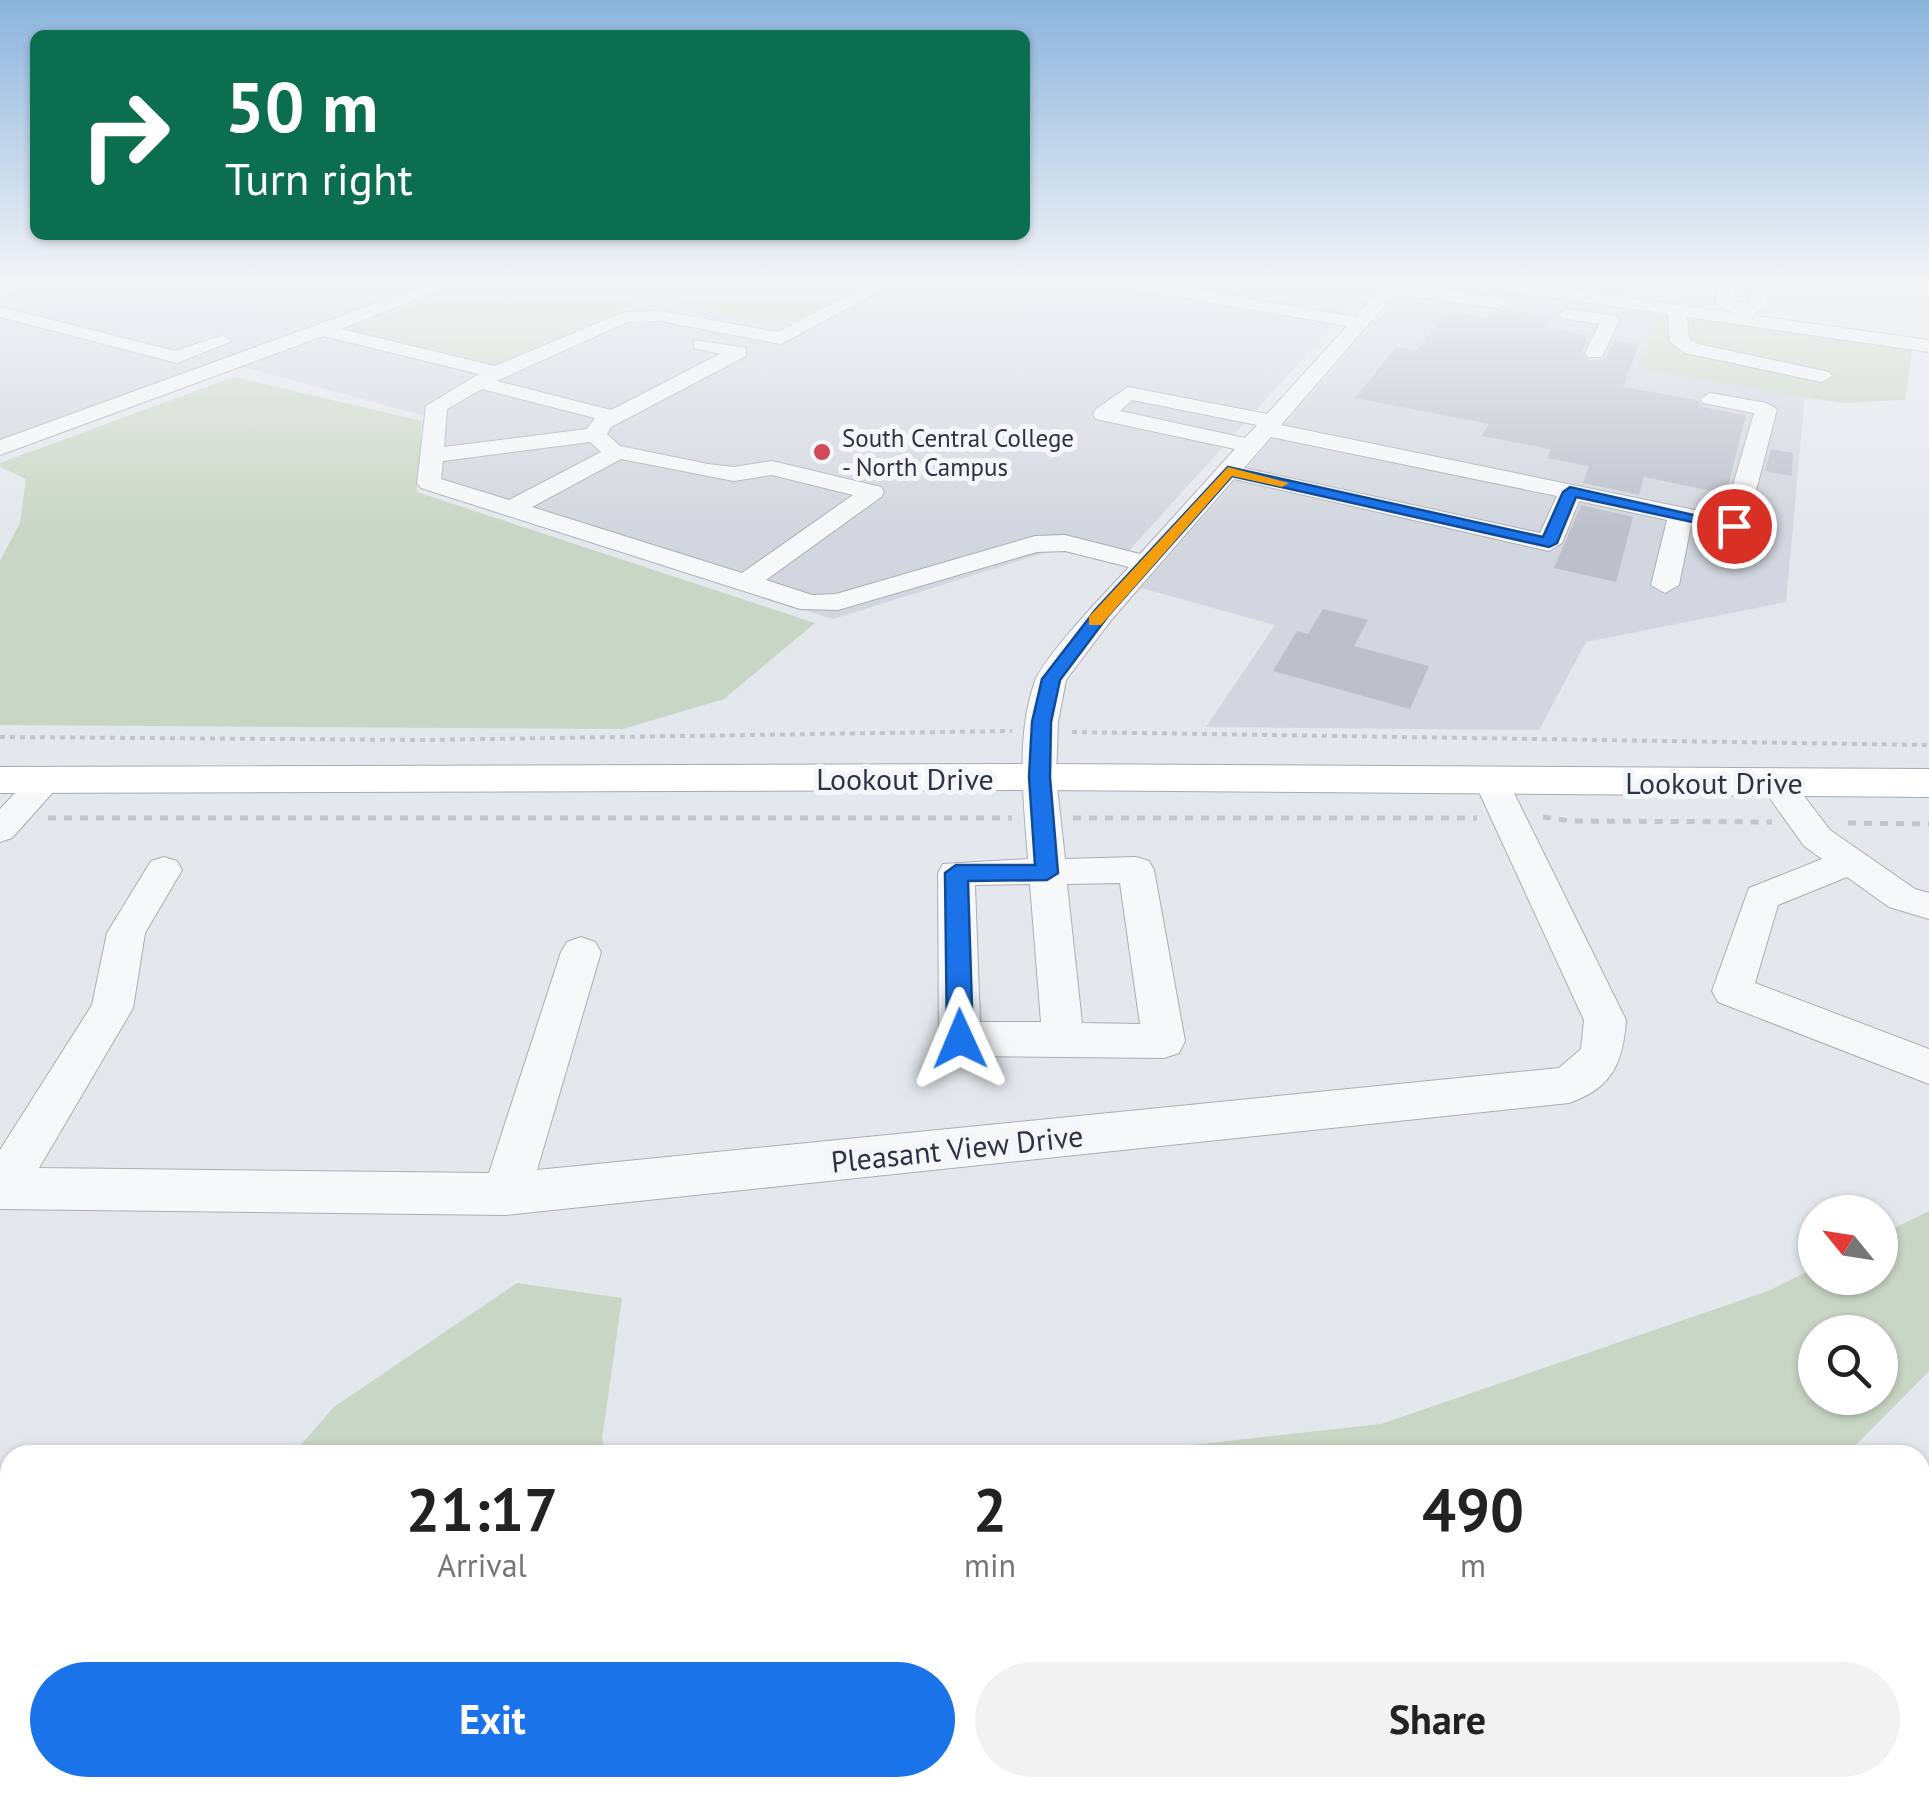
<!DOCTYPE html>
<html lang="en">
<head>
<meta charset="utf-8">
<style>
	:root { --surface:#fff; --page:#f2f2f2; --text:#222; --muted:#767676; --accent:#1a73e8 }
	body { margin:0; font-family:"PT Sans",sans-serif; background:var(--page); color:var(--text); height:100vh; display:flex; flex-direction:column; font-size:38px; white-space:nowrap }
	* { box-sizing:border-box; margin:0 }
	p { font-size:32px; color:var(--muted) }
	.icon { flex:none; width:55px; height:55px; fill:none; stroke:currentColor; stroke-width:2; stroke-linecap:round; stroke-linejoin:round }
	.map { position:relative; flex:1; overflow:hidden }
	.drawer { position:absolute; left:0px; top:1445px; width:1930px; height:352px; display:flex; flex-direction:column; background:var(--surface); border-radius:30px 30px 0 0; box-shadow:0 2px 8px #0004 }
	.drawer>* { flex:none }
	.hud { position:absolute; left:30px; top:30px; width:1000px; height:210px; border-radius:15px; box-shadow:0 2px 8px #0004; background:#0b6e4f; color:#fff; overflow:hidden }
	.needle { width:65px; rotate:300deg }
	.controls { position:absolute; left:1798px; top:1195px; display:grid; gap:20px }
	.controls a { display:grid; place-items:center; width:100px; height:100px; border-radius:50%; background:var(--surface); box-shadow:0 2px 8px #0004; font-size:50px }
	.pin { position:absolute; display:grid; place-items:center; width:85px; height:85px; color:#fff; margin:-42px; border:5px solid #fff; border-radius:50%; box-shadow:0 2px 10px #0007 }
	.me { position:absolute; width:110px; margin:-55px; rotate:359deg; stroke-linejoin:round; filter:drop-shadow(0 0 8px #0008) }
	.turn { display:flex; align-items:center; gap:35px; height:210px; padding:0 30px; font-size:45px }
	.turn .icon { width:130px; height:130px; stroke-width:2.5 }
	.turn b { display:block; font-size:70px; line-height:85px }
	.eta { display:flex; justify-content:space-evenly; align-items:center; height:170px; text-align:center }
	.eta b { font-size:60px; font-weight:800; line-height:70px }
	.primary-button { display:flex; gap:20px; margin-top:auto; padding:20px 30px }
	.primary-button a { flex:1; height:115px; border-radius:60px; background:var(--accent); color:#fff; font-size:40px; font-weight:800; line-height:115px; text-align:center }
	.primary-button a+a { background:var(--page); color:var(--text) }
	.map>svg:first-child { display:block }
	.built { fill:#d2d6de }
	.green { fill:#c9d6c5; fill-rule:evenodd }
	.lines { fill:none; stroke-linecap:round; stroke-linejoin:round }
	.stream { stroke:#9fb4cc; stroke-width:14 }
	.building { fill:#bbc0ca }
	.minor-casing { stroke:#a9aeb7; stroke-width:2 }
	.major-casing { stroke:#a3abb8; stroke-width:2 }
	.path-far1 { stroke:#c2c5cb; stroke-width:4; stroke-dasharray:5 5; stroke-linecap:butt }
	.path { stroke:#c2c5cb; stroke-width:5; stroke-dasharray:8 8; stroke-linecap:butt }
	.minor { fill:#f7f8fa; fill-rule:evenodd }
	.major { fill:#fff; fill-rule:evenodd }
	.route { fill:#1a73e8; stroke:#114b97; stroke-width:2.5 }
	.slow { fill:#f59e0b }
	.poi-dot { fill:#d1495b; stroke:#f4f6f9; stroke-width:4 }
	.labels { text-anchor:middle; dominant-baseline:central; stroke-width:10; stroke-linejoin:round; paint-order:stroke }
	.far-poi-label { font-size:25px; fill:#2b3445; stroke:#f4f6f9; text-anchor:start }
	.street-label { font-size:30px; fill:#2b3445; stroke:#f4f6f9 }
</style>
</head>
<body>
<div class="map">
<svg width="1929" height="1797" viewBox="0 0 1929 1797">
	<rect width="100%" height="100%" fill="#e4e7ec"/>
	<g class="built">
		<path d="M 0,280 L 1374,280 L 1116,565 L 1057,549 L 833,619 L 419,485 L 433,418 L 244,367 L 0,456 Z"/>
		<path d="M 1411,280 L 1443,280 L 1658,314 L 1639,368 L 1805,396 L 1786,602 L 1586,642 L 1539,730 L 1206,727 L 1275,625 L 1141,588 Z"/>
	</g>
	<g class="green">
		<path d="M 481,280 L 875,280 L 781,328 L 652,297 L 494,365 L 346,330 Z"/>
		<path d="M 1658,314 L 1912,350 L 1905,400 L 1841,403 L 1638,368 Z"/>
		<path d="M 234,377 L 422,421 L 417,492 L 815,623 L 724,699 L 623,729 L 0,725 L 0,561 L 20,523 L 26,479 L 0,467 L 0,463 Z"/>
		<path d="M 1929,1211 L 1929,1371 L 1846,1455 L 1102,1455 L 1381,1424 L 1768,1291 L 1815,1268 L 1815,1278 L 1880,1278 L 1880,1235 ZM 1880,1332 L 1880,1398 L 1815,1398 L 1815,1332 Z"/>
		<path d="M 517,1283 L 622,1298 L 602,1439 L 607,1455 L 292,1455 L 334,1407 Z"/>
		<path d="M 10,1773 L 10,1788 L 1320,1788 L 1307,1797 L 0,1797 L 0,1785 Z"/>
	</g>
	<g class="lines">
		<path class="stream" d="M 453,1797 L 456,1788"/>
	</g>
	<g class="building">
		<path d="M 1502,310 L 1550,318 L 1544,327 L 1589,336 L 1582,351 L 1588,361 L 1605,359 L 1614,340 L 1639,344 L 1623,387 L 1697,400 L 1702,407 L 1746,415 L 1726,494 L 1644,477 L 1639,495 L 1583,483 L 1589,466 L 1547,458 L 1551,449 L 1482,436 L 1489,424 L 1355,398 L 1396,347 L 1417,350 L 1447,311 L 1488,318 L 1493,311 Z"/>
		<path d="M 1771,449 L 1793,453 L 1792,476 L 1765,471 Z"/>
		<path d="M 1581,505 L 1633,517 L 1616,582 L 1554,568 Z"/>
		<path d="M 1323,609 L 1368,620 L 1354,646 L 1429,666 L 1410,709 L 1273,671 L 1297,631 L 1308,634 Z"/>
	</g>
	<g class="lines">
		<g class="minor-casing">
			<g id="minor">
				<path d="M 19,280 L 45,280 L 0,297 L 0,286 Z"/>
				<path d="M 440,280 L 465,280 L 341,329 L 495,366 L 624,312 L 660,311 L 778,332 L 878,280 L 900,280 L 781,344 L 660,321 L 627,322 L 497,381 L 611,410 L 720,354 L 694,348 L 694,340 L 746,348 L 746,356 L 611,427 L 607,434 L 620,446 L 708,464 L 734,467 L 772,461 L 881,487 L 884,492 L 881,497 L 766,580 L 812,595 L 836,594 L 1035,536 L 1065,535 L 1140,554 L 1235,449 L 1096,419 L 1093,414 L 1096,409 L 1128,387 L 1267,414 L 1347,326 L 1111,285 L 1103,280 L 1143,280 L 1355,317 L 1388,280 L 1504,299 L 1507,303 L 1498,308 L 1395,294 L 1281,425 L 1724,516 L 1754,413 L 1703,403 L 1700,399 L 1710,393 L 1766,403 L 1777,409 L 1747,526 L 1734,534 L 1691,525 L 1679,585 L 1665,593 L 1651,585 L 1667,520 L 1579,501 L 1562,543 L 1549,551 L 1234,479 L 1112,619 L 1066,680 L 1058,722 L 1056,777 L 1065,859 L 1136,857 L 1149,861 L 1154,870 L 1185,1041 L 1179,1053 L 1164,1058 L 960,1056 L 945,1051 L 939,1039 L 938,873 L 943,864 L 1028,859 C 1024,802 1015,737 1035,681 C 1046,654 1107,591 1129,567 L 1065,551 L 1037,552 L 838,610 L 800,609 L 421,488 L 417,483 L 426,406 L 479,374 L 323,336 L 0,455 L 0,440 ZM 482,389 L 595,418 L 587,429 L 444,447 L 447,409 ZM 1132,400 L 1257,425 L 1245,438 L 1120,411 ZM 1271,437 L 1557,496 L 1540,533 L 1244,468 ZM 590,442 L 601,452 L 509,500 L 441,479 L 443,461 ZM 621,459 L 734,481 L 772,475 L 853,495 L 742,573 L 532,507 ZM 1120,883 L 1140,1024 L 1082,1023 L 1067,884 ZM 1030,884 L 1041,1022 L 980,1022 L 975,885 Z"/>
				<path d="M 1459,280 L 1506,280 L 1733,313 L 1715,303 L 1720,280 L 1737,280 L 1733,300 L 1748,303 L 1752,286 L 1739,280 L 1769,280 L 1765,307 L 1755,313 L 1757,316 L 1929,340 L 1929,352 L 1687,317 L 1689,339 L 1698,344 L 1829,372 L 1832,376 L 1822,382 L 1685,353 L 1670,342 L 1668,314 L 1467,285 Z"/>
				<path d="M 0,307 L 176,351 L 222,335 L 232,341 L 177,363 L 0,317 Z"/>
				<path d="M 1568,309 L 1616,316 L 1619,320 L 1602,357 L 1588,357 L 1585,353 L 1599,324 L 1562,318 L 1559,314 Z"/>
				<path d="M 46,770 L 58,773 L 63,781 L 12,838 L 0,842 L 0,809 L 34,773 Z"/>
				<path d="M 1491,770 L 1503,773 L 1508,781 L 1626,1020 C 1623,1062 1613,1088 1569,1103 L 506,1215 L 0,1209 L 0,1150 L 92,1005 L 107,933 L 151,861 L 164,857 L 177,861 L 182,870 L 145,933 L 133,1008 L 39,1168 L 489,1173 L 561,952 L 567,942 L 581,937 L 595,942 L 601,952 L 537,1170 L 1559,1068 L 1581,1049 L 1584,1020 L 1474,781 L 1479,773 Z"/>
				<path d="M 1776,772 L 1788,775 L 1830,830 L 1915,889 L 1929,893 L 1929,919 L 1889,907 L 1847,877 L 1778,905 L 1755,983 L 1929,1049 L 1929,1084 L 1718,1002 L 1712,991 L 1749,888 L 1822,859 L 1804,846 L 1759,783 L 1764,775 Z"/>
			</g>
		</g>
		<g class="major-casing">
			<path id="major" d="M 1039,764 L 1929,769 L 1929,797 L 1039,790 L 0,793 L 0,767 Z"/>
		</g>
		<g class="path-far1">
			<path d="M 1072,732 L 1929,745"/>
			<path d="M 0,737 L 422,740 L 1012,731"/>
		</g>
		<g class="path">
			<path d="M 1543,817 L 1571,821 L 1772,822"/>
			<path d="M 48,818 L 1012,818"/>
			<path d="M 1073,818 L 1477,818"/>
			<path d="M 1848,823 L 1929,824"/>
		</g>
		<use href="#minor" class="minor"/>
		<use href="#major" class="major"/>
	</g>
	<linearGradient id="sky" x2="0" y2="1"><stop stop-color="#8bb4dd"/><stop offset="0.53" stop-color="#f3f4f6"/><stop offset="1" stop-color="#f3f4f6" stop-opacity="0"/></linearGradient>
	<rect width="1929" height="532" fill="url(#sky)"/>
	<path class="route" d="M 1228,467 L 1543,537 L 1563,492 L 1570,487 L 1742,526 L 1734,531 L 1576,497 L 1557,543 L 1549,547 L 1232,476 L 1108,616 L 1060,680 L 1051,722 L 1050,777 L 1058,873 L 1047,880 L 968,881 L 973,1039 L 969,1046 L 951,1046 L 947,1039 L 945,873 L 956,865 L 1035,865 L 1029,777 L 1032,722 L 1042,679 L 1096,609 Z"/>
	<path class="slow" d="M 1228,467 L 1289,483 L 1282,487 L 1232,476 L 1101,625 L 1089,625 L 1089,617 Z"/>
	<circle class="poi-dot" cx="822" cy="452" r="10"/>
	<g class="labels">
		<g class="far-poi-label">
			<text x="842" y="438">South Central College<tspan x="842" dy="29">- North Campus</tspan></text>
		</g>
		<g class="street-label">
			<text x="905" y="778">Lookout Drive</text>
			<text x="1714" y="782">Lookout Drive</text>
			<text transform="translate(957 1148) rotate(-6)">Pleasant View Drive</text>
		</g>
	</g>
</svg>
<div class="controls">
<a><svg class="needle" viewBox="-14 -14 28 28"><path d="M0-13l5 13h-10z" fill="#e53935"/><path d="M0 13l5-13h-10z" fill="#767676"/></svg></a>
<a><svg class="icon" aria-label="search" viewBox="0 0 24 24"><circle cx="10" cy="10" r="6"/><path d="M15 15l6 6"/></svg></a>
</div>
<div class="pin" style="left:1734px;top:526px;background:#d93025"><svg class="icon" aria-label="arrive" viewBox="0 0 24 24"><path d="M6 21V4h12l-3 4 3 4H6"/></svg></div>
<svg class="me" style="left:960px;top:1039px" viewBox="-20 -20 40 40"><path d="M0-17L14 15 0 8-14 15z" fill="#1a73e8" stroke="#fff" stroke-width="4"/></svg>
<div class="hud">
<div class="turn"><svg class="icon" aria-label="right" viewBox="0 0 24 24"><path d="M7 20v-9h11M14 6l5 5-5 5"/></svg><div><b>50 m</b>Turn right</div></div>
</div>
<section class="drawer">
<div class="eta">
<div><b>21:17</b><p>Arrival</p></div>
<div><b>2</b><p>min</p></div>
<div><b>490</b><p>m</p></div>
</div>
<div class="primary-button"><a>Exit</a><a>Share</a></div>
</section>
</div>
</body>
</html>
